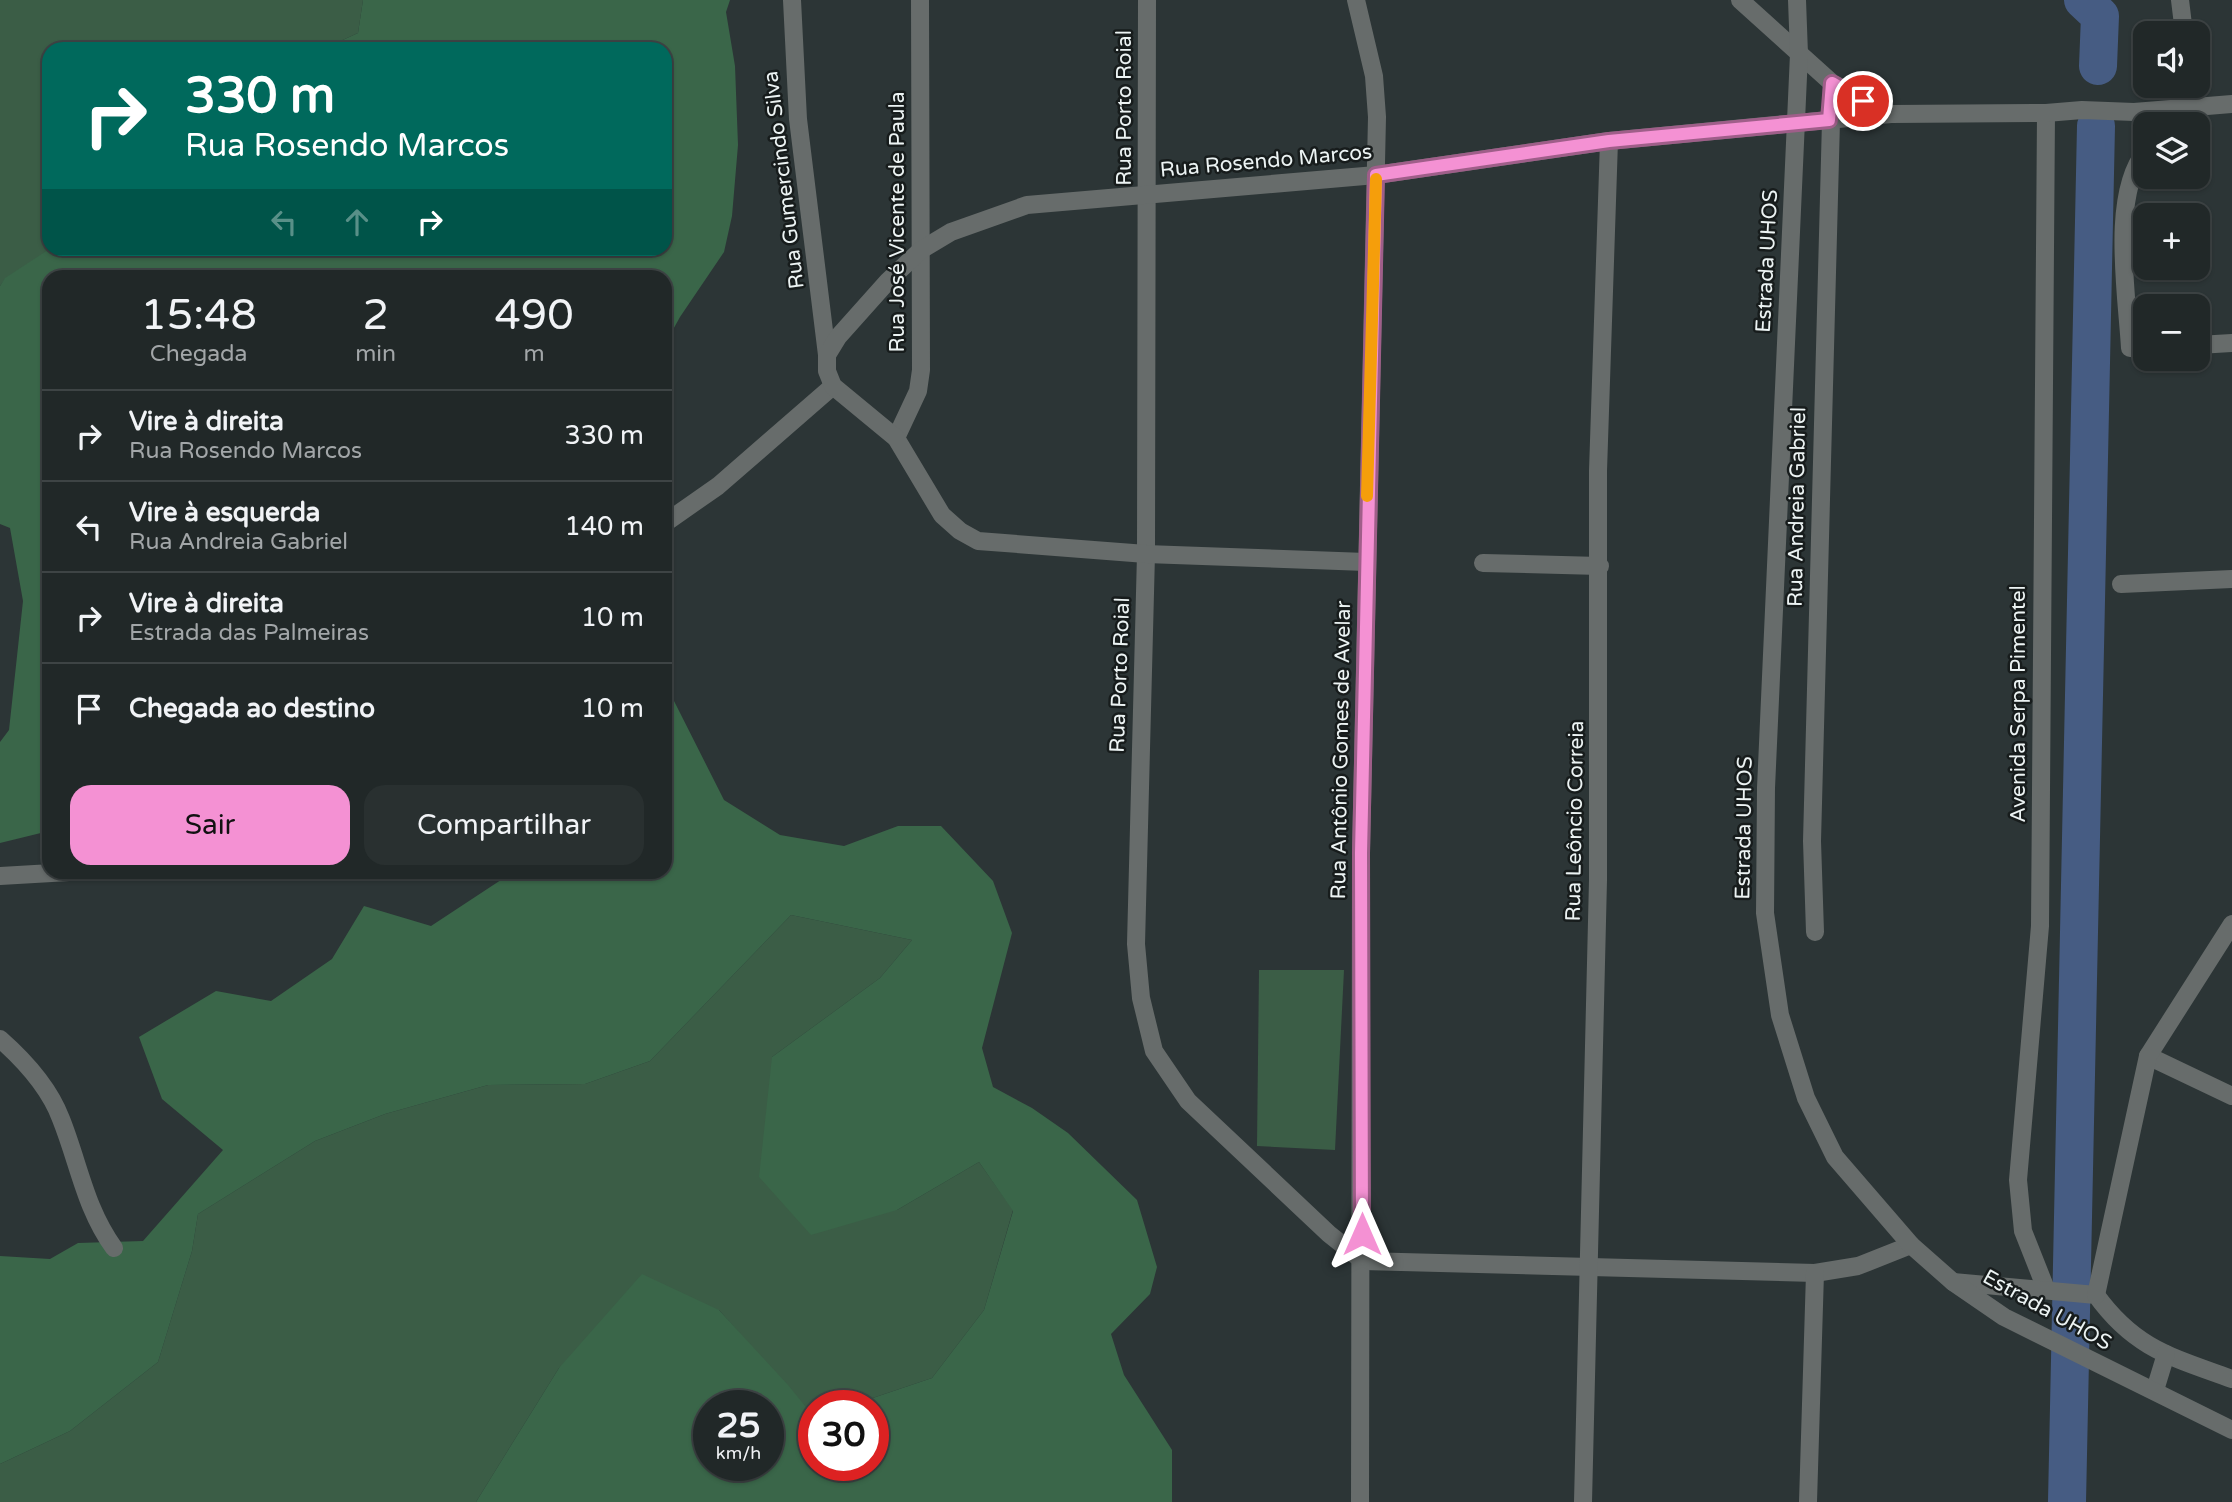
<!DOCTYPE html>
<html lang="pt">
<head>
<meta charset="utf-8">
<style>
	:root { --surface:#212828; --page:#293030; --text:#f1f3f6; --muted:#a2a6a8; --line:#3e4445; --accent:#f491d3 }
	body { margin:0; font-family:"Varela Round",sans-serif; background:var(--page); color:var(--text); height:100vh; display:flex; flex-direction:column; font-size:26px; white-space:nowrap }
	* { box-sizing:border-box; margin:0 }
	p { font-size:23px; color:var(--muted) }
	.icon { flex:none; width:38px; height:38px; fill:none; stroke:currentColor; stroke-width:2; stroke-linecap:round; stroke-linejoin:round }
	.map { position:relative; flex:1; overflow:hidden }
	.details { position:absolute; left:42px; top:270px; width:630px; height:609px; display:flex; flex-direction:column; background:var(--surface); border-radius:21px; box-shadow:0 2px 5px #0004,0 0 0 2px var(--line) }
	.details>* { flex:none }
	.guide { position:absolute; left:42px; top:42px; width:630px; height:214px; border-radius:21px; box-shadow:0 2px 5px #0004,0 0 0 2px var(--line); background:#00695c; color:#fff; overflow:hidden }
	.controls { position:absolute; left:2133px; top:21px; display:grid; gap:14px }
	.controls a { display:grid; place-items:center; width:77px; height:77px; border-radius:14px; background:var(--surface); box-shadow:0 2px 5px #0004,0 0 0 2px var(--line); font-size:35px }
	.speed { position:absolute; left:693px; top:1390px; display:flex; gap:14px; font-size:35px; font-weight:700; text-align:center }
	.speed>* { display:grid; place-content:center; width:91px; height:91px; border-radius:50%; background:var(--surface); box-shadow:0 2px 5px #0004,0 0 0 2px var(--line); line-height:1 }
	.speed small { font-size:18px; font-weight:400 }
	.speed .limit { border:10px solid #d22; background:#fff; color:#111 }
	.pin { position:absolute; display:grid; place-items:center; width:60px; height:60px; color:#fff; margin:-30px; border:4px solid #fff; border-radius:50%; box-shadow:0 2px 7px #0007 }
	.me { position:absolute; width:77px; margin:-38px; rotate:0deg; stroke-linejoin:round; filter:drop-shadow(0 0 5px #0008) }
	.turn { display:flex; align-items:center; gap:24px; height:147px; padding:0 28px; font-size:32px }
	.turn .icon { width:91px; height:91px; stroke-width:2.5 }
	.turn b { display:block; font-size:49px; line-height:60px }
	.lanes { display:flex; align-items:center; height:66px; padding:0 28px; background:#0003; justify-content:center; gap:35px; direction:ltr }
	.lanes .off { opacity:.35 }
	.eta { display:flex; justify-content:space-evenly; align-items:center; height:119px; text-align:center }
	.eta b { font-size:42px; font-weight:600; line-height:49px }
	.action { display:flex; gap:14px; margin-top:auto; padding:14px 28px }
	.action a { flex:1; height:80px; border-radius:21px; background:var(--accent); color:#111; font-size:28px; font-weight:600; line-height:80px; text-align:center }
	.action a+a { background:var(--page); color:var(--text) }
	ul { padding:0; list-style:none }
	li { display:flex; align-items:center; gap:21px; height:91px; padding:0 28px; border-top:2px solid var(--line) }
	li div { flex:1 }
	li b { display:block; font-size:26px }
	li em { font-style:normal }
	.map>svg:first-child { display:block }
	.green { fill:#3b5d46 }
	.forest { fill:#3a6649; fill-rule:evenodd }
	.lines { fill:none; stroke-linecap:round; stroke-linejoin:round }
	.river { stroke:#465c83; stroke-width:38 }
	.minor { stroke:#676c6b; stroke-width:18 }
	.tertiary { stroke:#676c6b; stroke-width:18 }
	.route-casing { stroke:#9f5e89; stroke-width:18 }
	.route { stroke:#f491d3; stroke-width:12 }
	.slow { stroke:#f59e0b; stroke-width:12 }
	.labels { text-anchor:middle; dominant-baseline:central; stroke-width:5; stroke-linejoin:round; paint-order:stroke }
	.street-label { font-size:21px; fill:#ecf3f3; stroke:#171c1c }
</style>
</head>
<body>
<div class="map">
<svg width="2232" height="1502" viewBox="0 0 2232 1502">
	<rect width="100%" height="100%" fill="#2c3536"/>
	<g class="green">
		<path d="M 0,0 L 363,0 L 358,33 L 323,49 L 49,49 L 51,249 L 6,278 L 0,286 Z"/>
		<path d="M 791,915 L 912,940 L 880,978 L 772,1057 L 897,1210 L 979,1162 L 1013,1210 L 984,1310 L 932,1378 L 852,1405 L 814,1405 L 814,1417 L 719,1310 L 559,1368 L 476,1502 L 0,1502 L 0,1464 L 70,1431 L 158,1362 L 192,1251 L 198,1214 L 315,1141 L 385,1114 L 488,1085 L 585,1084 L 650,1061 Z"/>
		<path d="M 1259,970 L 1344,970 L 1335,1150 L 1257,1146 Z"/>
	</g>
	<g class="forest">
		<path d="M 363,0 L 730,0 L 726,12 L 735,66 L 738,145 L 732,216 L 724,252 L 680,317 L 665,344 L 665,276 L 49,276 L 49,831 L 0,843 L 0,742 L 9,730 L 23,601 L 10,528 L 0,524 L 0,286 L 5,278 L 51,248 L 665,248 L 665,49 L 323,49 L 358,33 Z"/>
		<path d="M 665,693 L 673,699 L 724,800 L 780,835 L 844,846 L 898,826 L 941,826 L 993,881 L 1012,933 L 982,1048 L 993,1087 L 1032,1108 L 1068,1133 L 1137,1200 L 1157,1267 L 1150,1294 L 1111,1334 L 1124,1375 L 1172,1450 L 1172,1502 L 476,1502 L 559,1368 L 642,1274 L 719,1310 L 788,1385 L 814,1417 L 814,1465 L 873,1465 L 873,1405 L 852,1405 L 932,1378 L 984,1310 L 1013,1211 L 979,1162 L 897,1210 L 811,1235 L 759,1177 L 772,1057 L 880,978 L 912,940 L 791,915 L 650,1061 L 585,1084 L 488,1085 L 385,1114 L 315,1141 L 198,1214 L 192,1251 L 158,1362 L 70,1431 L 0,1464 L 0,1256 L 50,1259 L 78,1243 L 143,1241 L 223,1150 L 162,1099 L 139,1037 L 216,991 L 271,1001 L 332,959 L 364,906 L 431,926 L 513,872 L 665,872 ZM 709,1405 L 768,1405 L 768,1465 L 709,1465 Z"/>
	</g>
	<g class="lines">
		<g class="river">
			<path d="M 2083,0 L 2100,16 L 2098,66"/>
			<path d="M 2067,1502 L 2096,126"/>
		</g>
		<g class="minor">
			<path d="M 792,0 L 798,119 L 827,355"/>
			<path d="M 1147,0 L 1146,554 L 1136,944 L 1141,998 L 1154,1051 L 1188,1101 L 1329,1234 L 1363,1261 L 1815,1273 L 1858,1266 L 1911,1245"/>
			<path d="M 1356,0 L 1374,76 L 1377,117 L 1361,853 L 1360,1502"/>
			<path d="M 2180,0 L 2184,33"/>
			<path d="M 2191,86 L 2193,106"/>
			<path d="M 2046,113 L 2040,926 L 2018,1180 L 2023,1231 L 2046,1289"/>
			<path d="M 2170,124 L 2186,106"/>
			<path d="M 2146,151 C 2110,194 2127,294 2130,348 L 2146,348"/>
			<path d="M 2198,345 L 2232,343"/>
			<path d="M 896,438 L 918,391 L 921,370 L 920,0"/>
			<path d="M 665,523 L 718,486 L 833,386"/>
			<path d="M 1366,562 L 1146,554 L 978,541 L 960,531 L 942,515 L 896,438 L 833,386 L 827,371 L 827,355 L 838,337 L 888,281 L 921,250 L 951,232 L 1027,205 L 1376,175 L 1609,141 L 1891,114"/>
			<path d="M 1483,563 L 1600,566"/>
			<path d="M 2121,584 L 2232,579"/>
			<path d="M 0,876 L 69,872"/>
			<path d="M 1815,932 L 1812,841 L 1832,83"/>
			<path d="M 0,1039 C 25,1061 49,1087 61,1119 C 79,1164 85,1208 114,1248"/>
			<path d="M 2148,1056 L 2232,1096"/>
			<path d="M 1953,1282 L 2096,1295 C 2135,1349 2172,1357 2232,1379"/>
			<path d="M 2096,1295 L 2148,1056 L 2232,924"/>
			<path d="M 2155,1390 L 2166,1354"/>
			<path d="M 1583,1502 L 1598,880 L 1598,471 L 1609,141"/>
			<path d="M 1808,1502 L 1815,1273"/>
		</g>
		<g class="tertiary">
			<path d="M 1740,0 L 1832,83 L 1891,114 L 2046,113 L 2082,110 L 2134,112 L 2232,104"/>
			<path d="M 1797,0 L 1799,54 L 1766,788 L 1765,913 L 1780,1015 L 1806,1098 L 1835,1157 L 1911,1245 L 1953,1282 L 2004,1317 L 2232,1430"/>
		</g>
	</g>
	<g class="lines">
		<g class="route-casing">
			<path id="route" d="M 1362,1234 L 1361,853 L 1376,175 L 1609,141 L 1829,120 L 1832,83 L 1863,101"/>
		</g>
		<use href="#route" class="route"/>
		<path class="slow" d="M 1367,496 L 1376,179"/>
	</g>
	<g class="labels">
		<g class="street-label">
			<text transform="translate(1124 108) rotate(-90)">Rua Porto Roial</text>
			<text transform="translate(1266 161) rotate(-5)">Rua Rosendo Marcos</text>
			<text transform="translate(784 180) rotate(-97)">Rua Gumercindo Silva</text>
			<text transform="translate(897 222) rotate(-90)">Rua José Vicente de Paula</text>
			<text transform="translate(1767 261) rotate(-87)">Estrada UHOS</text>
			<text transform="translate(1797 507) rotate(-89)">Rua Andreia Gabriel</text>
			<text transform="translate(1120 675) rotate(-88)">Rua Porto Roial</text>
			<text transform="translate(2018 704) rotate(-90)">Avenida Serpa Pimentel</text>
			<text transform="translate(1341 750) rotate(-89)">Rua Antônio Gomes de Avelar</text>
			<text transform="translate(1575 821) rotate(-89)">Rua Leôncio Correia</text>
			<text transform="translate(1744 828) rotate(-89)">Estrada UHOS</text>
			<text transform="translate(2047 1310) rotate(29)">Estrada UHOS</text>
		</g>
	</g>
</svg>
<div class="controls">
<a><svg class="icon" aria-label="sound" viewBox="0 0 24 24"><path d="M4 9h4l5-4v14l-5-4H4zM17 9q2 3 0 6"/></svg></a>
<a><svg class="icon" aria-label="layers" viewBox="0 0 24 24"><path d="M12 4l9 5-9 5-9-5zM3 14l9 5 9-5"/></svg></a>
<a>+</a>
<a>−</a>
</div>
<div class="speed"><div>25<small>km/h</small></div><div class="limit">30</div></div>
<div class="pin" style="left:1863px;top:101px;background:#d93025"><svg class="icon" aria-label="arrive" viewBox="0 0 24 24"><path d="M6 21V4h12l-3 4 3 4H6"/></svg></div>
<svg class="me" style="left:1362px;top:1234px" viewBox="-20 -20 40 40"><path d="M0-17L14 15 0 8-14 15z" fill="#f491d3" stroke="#fff" stroke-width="4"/></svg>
<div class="guide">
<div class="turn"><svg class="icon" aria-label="right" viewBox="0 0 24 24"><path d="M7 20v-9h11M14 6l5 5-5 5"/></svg><div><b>330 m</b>Rua Rosendo Marcos</div></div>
<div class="lanes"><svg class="icon off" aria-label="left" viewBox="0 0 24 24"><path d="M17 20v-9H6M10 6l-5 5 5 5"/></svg><svg class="icon off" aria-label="ahead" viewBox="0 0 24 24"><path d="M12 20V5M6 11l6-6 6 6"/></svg><svg class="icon" aria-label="right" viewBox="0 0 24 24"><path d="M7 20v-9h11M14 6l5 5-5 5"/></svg></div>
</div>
<section class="details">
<div class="eta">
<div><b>15:48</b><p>Chegada</p></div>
<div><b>2</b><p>min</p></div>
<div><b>490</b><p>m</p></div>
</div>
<ul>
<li><svg class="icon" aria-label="right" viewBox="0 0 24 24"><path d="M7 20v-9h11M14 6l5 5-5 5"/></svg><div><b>Vire à direita</b><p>Rua Rosendo Marcos</p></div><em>330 m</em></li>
<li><svg class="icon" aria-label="left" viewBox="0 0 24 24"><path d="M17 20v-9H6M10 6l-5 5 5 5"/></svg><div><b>Vire à esquerda</b><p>Rua Andreia Gabriel</p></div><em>140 m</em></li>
<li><svg class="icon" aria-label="right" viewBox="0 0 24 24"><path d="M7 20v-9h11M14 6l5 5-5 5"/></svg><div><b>Vire à direita</b><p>Estrada das Palmeiras</p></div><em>10 m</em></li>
<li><svg class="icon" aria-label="arrive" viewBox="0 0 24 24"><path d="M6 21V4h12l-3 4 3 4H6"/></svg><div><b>Chegada ao destino</b></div><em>10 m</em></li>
</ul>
<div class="action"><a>Sair</a><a>Compartilhar</a></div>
</section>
</div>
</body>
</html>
